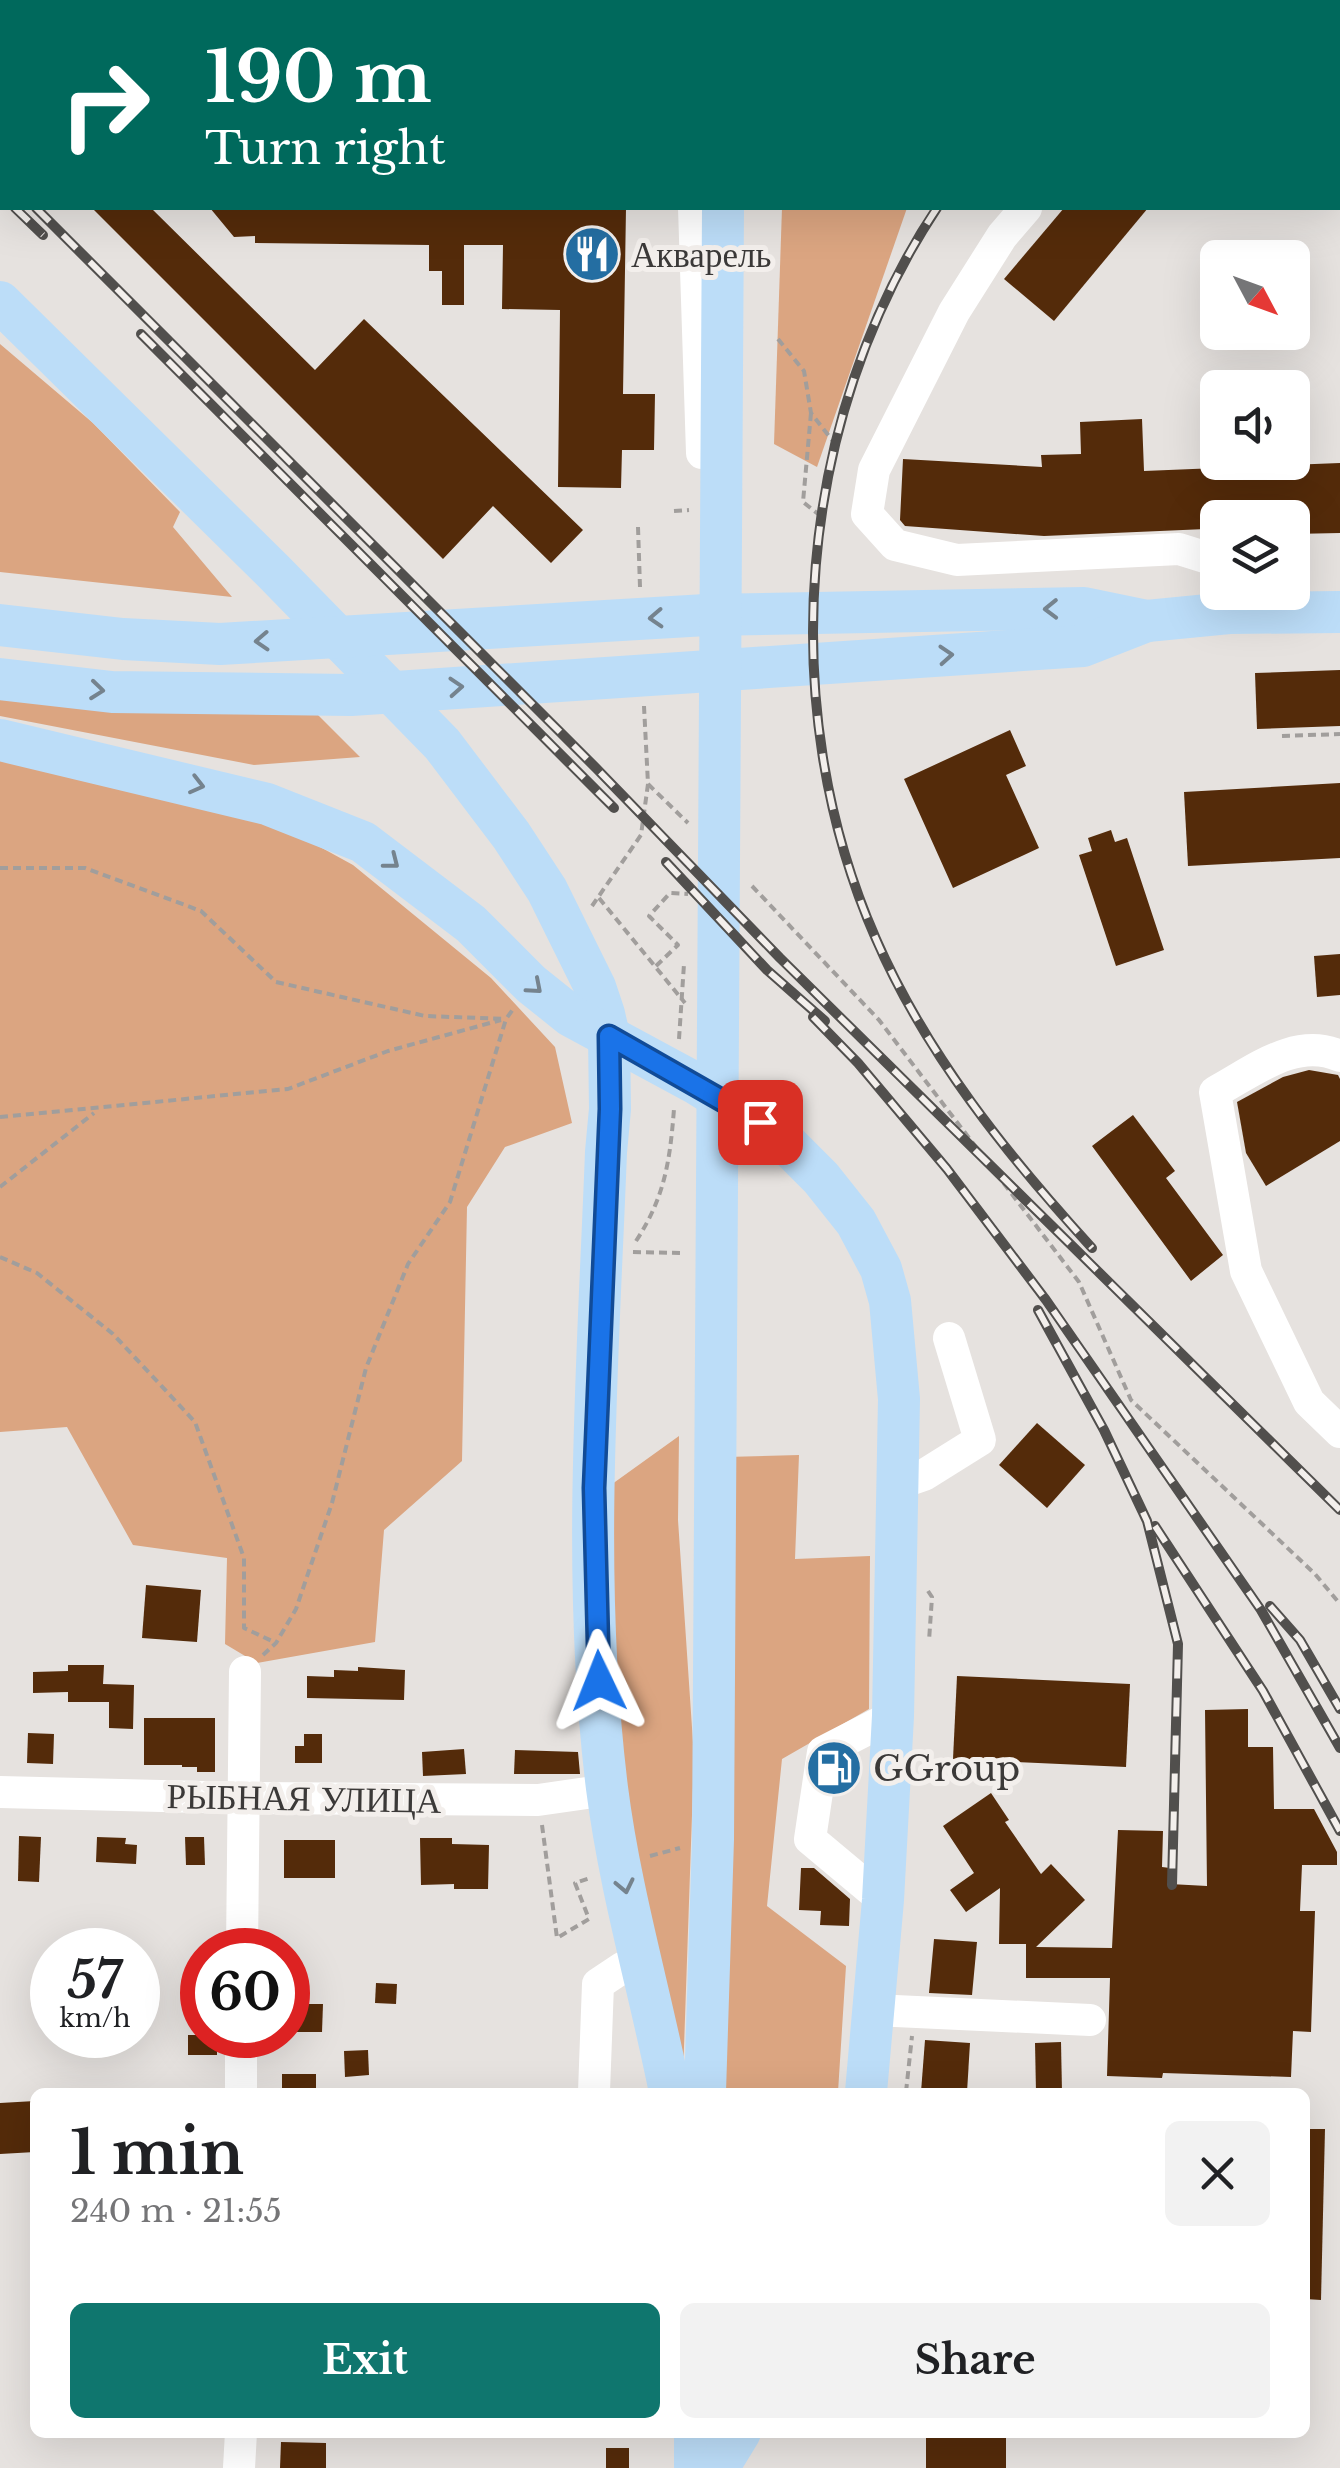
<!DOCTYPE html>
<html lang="en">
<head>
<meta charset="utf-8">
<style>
	:root { --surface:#fff; --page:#f2f2f2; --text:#202124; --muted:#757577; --accent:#0f766e }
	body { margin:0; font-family:"Libre Baskerville",serif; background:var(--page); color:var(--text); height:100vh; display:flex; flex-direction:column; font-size:38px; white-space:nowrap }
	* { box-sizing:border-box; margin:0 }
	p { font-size:32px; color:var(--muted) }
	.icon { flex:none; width:55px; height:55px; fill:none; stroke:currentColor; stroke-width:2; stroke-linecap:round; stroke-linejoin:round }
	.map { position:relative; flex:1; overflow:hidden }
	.details { position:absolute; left:30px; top:2088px; width:1280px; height:350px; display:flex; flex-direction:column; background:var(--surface); border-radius:15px; box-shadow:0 10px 40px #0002 }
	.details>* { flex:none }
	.banner { position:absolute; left:0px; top:0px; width:1340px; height:210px; box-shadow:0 10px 40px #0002; background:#00695c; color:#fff; overflow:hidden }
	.needle { width:65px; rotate:131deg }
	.fabs { position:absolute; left:1200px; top:240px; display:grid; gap:20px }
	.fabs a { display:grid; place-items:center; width:110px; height:110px; border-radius:15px; background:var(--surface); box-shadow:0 10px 40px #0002; font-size:50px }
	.speed { position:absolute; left:30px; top:1928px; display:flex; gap:20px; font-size:50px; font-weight:700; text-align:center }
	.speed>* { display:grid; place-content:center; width:130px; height:130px; border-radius:50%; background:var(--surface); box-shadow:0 10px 40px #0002; line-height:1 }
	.speed small { font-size:25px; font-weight:400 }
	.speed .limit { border:15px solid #d22; background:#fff; color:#111 }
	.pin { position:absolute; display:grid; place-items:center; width:85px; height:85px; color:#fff; margin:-42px; border-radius:20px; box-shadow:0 5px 15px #0006 }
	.me { position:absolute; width:110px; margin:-55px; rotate:358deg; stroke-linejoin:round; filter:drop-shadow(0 0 8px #0008) }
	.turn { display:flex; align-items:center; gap:35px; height:210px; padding:0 40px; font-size:45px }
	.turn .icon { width:130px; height:130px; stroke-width:2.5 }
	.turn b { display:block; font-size:70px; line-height:85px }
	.round { display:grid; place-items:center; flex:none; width:105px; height:105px; border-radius:15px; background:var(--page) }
	.headline { display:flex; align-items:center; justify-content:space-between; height:170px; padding:0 40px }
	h1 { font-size:60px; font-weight:700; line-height:75px }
	.button { display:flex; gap:20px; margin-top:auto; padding:20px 40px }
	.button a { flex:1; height:115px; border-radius:15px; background:var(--accent); color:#fff; font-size:40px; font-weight:700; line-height:115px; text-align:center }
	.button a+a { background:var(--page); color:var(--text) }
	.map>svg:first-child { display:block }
	.green { fill:#dba581 }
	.building { fill:#542b0a }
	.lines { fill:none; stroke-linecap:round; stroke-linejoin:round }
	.path { stroke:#a19e9c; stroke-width:4; stroke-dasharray:8 5; stroke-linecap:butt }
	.minor { stroke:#fff; stroke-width:32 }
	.major { stroke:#bcddf8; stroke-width:42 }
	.rail-casing { stroke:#514f4d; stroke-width:10 }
	.rail { stroke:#f3efec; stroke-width:6; stroke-dasharray:19; stroke-linecap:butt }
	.oneway { stroke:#75838e }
	.route-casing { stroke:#114b97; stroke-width:25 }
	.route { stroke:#1a73e8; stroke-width:18 }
	.labels { text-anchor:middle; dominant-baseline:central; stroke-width:10; stroke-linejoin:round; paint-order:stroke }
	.poi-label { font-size:35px; fill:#3b3938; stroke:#f3efec; text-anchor:start }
	.street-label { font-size:35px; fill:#3b3938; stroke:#f3efec }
</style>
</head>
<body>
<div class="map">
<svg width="1340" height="2468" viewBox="0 0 1340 2468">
	<rect width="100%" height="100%" fill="#e6e2df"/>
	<g class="green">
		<path d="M 782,208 L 907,208 L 817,467 L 774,444 Z"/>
		<path d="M 0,344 L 93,423 L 180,512 L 173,527 L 232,597 L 0,572 Z"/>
		<path d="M 0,685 L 307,704 L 360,757 L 254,765 L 0,716 Z"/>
		<path d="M 0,759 L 280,825 L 353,865 L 491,978 L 555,1047 L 572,1123 L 505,1147 L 467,1207 L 462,1461 L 384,1530 L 375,1642 L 257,1663 L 225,1644 L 227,1558 L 133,1545 L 67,1427 L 0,1432 Z"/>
		<path d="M 679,1436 L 678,1520 L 694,1757 L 683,2076 L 630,1850 L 610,1635 L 608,1487 Z"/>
		<path d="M 799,1455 L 795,1559 L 870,1556 L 869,1709 L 782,1759 L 767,1906 L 846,1966 L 838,2092 L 718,2092 L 726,1457 Z"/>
	</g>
	<g class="building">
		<path d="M 92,208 L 151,208 L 315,370 L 364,319 L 583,530 L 551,563 L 493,506 L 443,559 Z"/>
		<path d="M 210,208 L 626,208 L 623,394 L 655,394 L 654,450 L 622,450 L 621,488 L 558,487 L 560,310 L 502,309 L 503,245 L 464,245 L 464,305 L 442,305 L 442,271 L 429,271 L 429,245 L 255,243 L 255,236 L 234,237 Z"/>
		<path d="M 1064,208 L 1148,208 L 1054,321 L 1004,279 Z"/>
		<path d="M 1142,419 L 1144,471 L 1340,463 L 1340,533 L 1292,534 L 1292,518 L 1205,518 L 1206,529 L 1044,536 L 905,526 L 900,520 L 903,459 L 1042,467 L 1041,455 L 1081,454 L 1080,422 Z"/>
		<path d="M 1340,670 L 1340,726 L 1257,729 L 1255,673 Z"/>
		<path d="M 1010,730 L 1026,766 L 1006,775 L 1039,848 L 953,888 L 904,779 Z"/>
		<path d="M 1340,783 L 1340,858 L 1188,866 L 1184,792 Z"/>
		<path d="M 1111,830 L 1115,842 L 1127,838 L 1164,950 L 1116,966 L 1079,855 L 1092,851 L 1088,838 Z"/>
		<path d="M 1340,954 L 1340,995 L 1317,997 L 1314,956 Z"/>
		<path d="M 1309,1070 L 1338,1075 L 1340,1079 L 1340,1141 L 1266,1186 L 1246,1153 L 1237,1102 L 1283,1077 Z"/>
		<path d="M 1133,1115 L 1175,1171 L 1166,1178 L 1223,1255 L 1191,1281 L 1092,1146 Z"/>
		<path d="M 1037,1423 L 1085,1465 L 1047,1508 L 999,1465 Z"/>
		<path d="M 146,1585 L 201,1590 L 197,1642 L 142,1638 Z"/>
		<path d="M 68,1665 L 104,1665 L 103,1684 L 134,1685 L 133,1729 L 109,1728 L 109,1702 L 68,1702 L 68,1692 L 33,1693 L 33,1672 L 68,1671 Z"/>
		<path d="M 358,1667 L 405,1670 L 404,1700 L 307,1698 L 307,1676 L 334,1677 L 334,1670 L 358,1671 Z"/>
		<path d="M 957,1676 L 1130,1684 L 1126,1767 L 953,1759 Z"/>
		<path d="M 1248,1709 L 1248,1747 L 1273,1747 L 1274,1809 L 1314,1809 L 1337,1852 L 1337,1865 L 1302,1865 L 1300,1911 L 1315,1911 L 1311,2032 L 1293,2031 L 1291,2077 L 1163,2073 L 1162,2078 L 1107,2076 L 1110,1978 L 1026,1978 L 1026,1944 L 999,1944 L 1000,1888 L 966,1912 L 950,1890 L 974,1873 L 943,1826 L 991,1793 L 1009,1820 L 1005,1822 L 1041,1874 L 1051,1864 L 1085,1900 L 1036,1947 L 1112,1948 L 1118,1830 L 1163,1831 L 1162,1867 L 1170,1868 L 1170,1884 L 1207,1886 L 1205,1710 Z"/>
		<path d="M 144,1718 L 215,1718 L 215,1772 L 197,1772 L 197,1767 L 182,1767 L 182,1765 L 144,1765 Z"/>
		<path d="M 28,1733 L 54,1734 L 53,1764 L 27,1763 Z"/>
		<path d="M 304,1734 L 322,1734 L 322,1763 L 295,1763 L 295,1746 L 304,1746 Z"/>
		<path d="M 464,1749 L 466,1774 L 423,1776 L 422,1752 Z"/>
		<path d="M 515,1750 L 578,1752 L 580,1774 L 514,1774 Z"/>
		<path d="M 19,1836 L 41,1837 L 39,1882 L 18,1881 Z"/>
		<path d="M 97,1837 L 126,1838 L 125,1844 L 137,1845 L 136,1864 L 96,1862 Z"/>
		<path d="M 185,1837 L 204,1837 L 205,1865 L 186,1865 Z"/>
		<path d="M 420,1838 L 452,1838 L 452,1844 L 489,1845 L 488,1889 L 454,1889 L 454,1884 L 421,1885 Z"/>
		<rect x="284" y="1840" width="51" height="38"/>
		<path d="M 801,1868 L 814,1868 L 850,1899 L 849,1926 L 820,1925 L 821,1911 L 799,1910 Z"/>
		<path d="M 934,1939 L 977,1942 L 972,1995 L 929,1993 Z"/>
		<path d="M 376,1983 L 397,1984 L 396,2004 L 375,2003 Z"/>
		<path d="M 293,2004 L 323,2004 L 322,2032 L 293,2032 Z"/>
		<rect x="188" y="2035" width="29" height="20"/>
		<path d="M 925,2040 L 970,2043 L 967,2092 L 921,2092 Z"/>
		<path d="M 1061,2042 L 1062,2092 L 1036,2092 L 1035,2043 Z"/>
		<path d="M 368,2050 L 369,2075 L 345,2077 L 344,2051 Z"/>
		<rect x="282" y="2074" width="34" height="18"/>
		<path d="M 35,2101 L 35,2152 L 0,2154 L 0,2103 Z"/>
		<path d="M 1305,2129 L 1325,2129 L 1321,2300 L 1305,2299 Z"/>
		<rect x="926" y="2432" width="80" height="36"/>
		<path d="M 281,2442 L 326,2443 L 326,2468 L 280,2468 Z"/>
		<rect x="606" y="2448" width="23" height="20"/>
	</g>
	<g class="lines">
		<g class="path">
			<path d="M 778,339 L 804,371 L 811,413 L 836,445"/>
			<path d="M 811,413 L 803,502 L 822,517"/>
			<path d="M 674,511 L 689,510"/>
			<path d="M 638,527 L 640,587"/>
			<path d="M 1282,736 L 1340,734"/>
			<path d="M 648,784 L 688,823"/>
			<path d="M 0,868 L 85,868 L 201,911 L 276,982 L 425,1016 L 506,1019"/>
			<path d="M 752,886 L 879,1020 L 1079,1282 L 1131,1400 L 1315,1574 L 1340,1604"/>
			<path d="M 599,898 L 685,1003"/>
			<path d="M 592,906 L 641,835 L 648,784 L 644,706"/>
			<path d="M 656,966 L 678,945 L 649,916 L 670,893 L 688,894"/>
			<path d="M 679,1039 L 684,964"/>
			<path d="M 0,1117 L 288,1089 L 388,1051 L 501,1020"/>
			<path d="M 0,1187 L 94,1113"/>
			<path d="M 636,1241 C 665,1197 670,1160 674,1109"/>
			<path d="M 633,1252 L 683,1253"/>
			<path d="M 0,1257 L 37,1273 L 113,1334 L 195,1422 L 244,1558 L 244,1628 L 274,1642"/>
			<path d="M 928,1591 L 932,1597 L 929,1641"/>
			<path d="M 263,1655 L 276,1643 L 296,1609 L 332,1503 L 366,1368 L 408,1264 L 450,1202 L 506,1019 L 514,1008"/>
			<path d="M 542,1825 L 557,1938 L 589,1919 L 575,1883 L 590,1878"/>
			<path d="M 650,1856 L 680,1848"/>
			<path d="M 906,2092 L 912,2036"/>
		</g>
		<g class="minor">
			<path d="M 1308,2 L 1315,0"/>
			<path d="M 694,208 L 702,453"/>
			<path d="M 1026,208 L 1002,236 L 954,312 L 874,470 L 867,514 L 895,545 L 957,560 L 1179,549 L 1211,559 L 1218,569"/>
			<path d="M 1340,1056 C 1296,1036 1254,1071 1215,1092 L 1246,1271 L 1309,1402 L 1340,1432"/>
			<path d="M 898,1484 L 924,1475 L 980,1440 L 949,1338"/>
			<path d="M 0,1792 L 242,1798 L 538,1800 L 608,1790"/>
			<path d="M 883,1900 L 810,1839 L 823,1752 L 893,1716"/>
			<path d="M 242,1950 L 245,1672"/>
			<path d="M 874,2010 L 1090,2020"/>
			<path d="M 241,2092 L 241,2035"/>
			<path d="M 594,2092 L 598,1984 L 622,1968 L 643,1966"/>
			<path d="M 239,2468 L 241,2432"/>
		</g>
		<g class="major">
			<path d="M 724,2 L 724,0"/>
			<path d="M 0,302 L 275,573 L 442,744 L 511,835 L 547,890 L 595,987 L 604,1014 L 609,1036 L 610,1109 L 606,1152 C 598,1363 581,1578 607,1788 C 620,1891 650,1991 670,2092"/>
			<path d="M 0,625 L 123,639 L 220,644 L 706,615 L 1084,608 L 1147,621"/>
			<path d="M 0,679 L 112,692 L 351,695 L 1083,646 L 1147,621 L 1229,613 L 1340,612"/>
			<path d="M 0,740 L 267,804 L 363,842 L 471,924 L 531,984 L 571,1016 L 695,1083 L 777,1134 L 821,1178 L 856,1222 L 881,1269 L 890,1301 L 899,1399 L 893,1716 L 883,1900 L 866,2092"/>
			<path d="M 705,2092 L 713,1839 L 723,208"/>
			<path d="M 695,2432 L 695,2468"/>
			<path d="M 718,2468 L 740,2432"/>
		</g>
		<g class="rail-casing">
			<g id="rail">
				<path d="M 692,2 L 703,0"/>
				<path d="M 1126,2 L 1130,0"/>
				<path d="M 0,7 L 2,7"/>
				<path d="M 0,172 L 2,175"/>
				<path d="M 0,192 L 2,194"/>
				<path d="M 15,208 L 43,235"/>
				<path d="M 36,208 L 596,768 L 780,958 L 1340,1510"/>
				<path d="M 937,208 C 797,418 774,708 876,939 C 926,1054 1008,1156 1092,1248"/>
				<path d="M 141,334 L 614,808"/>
				<path d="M 666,862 L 767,970 L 825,1021"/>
				<path d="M 813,1017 L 858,1063 L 947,1169 L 1046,1300 L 1261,1610 L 1340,1748"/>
				<path d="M 1038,1310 L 1104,1430 L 1147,1521 L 1178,1644 L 1172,1885"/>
				<path d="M 1155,1526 L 1263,1691 L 1340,1831"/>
				<path d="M 1270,1606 L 1300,1640 L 1340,1709"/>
			</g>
		</g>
		<use href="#rail" class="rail"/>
	</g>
	<defs><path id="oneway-chevron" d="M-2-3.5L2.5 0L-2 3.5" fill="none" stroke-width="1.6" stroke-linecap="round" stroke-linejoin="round" transform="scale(2.5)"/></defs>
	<g class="oneway">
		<use href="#oneway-chevron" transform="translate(1051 609) rotate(179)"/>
		<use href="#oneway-chevron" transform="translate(656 618) rotate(177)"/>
		<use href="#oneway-chevron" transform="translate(262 641) rotate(177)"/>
		<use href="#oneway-chevron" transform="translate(946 655) rotate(-4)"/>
		<use href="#oneway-chevron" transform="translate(456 687) rotate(-4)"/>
		<use href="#oneway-chevron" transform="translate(97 690) rotate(6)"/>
		<use href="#oneway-chevron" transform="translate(197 785) rotate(14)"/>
		<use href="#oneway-chevron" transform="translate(392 862) rotate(38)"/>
		<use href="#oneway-chevron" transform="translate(535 987) rotate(41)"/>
		<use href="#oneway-chevron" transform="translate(625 1886) rotate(78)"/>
	</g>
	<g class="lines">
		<g class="route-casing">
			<path id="route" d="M 599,1681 L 594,1488 L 610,1109 L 609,1036 L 760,1122"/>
		</g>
		<use href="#route" class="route"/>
	</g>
	<defs>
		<g id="restaurant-disc" transform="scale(2.875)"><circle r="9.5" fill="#246ea2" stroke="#f3efec"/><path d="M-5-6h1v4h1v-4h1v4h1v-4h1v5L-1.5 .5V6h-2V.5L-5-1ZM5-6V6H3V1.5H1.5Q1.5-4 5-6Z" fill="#fff"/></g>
		<g id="fuel-disc" transform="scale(2.875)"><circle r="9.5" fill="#246ea2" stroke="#f3efec"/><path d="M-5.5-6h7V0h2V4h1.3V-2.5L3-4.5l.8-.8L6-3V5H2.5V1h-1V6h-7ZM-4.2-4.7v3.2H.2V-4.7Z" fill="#fff"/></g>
	</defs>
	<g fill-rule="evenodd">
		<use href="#restaurant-disc" x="592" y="254"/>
		<use href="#fuel-disc" x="834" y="1768"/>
	</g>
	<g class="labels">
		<g class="poi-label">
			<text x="631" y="254">Акварель</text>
			<text x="873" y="1768">GGroup</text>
		</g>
		<g class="street-label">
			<text transform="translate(304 1798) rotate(1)">РЫБНАЯ УЛИЦА</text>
		</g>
	</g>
</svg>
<div class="fabs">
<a><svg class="needle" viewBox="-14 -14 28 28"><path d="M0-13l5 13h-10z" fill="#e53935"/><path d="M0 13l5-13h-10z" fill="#757577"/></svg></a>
<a><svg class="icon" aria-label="sound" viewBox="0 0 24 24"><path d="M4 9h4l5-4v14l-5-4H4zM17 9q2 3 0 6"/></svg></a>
<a><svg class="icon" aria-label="layers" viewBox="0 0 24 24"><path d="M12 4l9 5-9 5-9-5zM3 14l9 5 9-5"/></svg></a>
</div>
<div class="speed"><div>57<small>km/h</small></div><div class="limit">60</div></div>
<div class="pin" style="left:760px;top:1122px;background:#d93025"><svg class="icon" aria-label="arrive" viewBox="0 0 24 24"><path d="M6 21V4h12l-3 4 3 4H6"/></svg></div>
<svg class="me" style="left:599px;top:1681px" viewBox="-20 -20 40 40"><path d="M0-17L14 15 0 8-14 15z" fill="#1a73e8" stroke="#fff" stroke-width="4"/></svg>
<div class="banner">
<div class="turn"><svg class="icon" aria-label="right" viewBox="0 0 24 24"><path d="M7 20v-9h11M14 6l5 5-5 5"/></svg><div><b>190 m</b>Turn right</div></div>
</div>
<section class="details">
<div class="headline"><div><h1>1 min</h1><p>240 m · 21:55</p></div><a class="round"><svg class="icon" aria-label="close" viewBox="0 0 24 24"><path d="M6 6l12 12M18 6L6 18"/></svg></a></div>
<div class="button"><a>Exit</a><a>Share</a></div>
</section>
</div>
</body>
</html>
